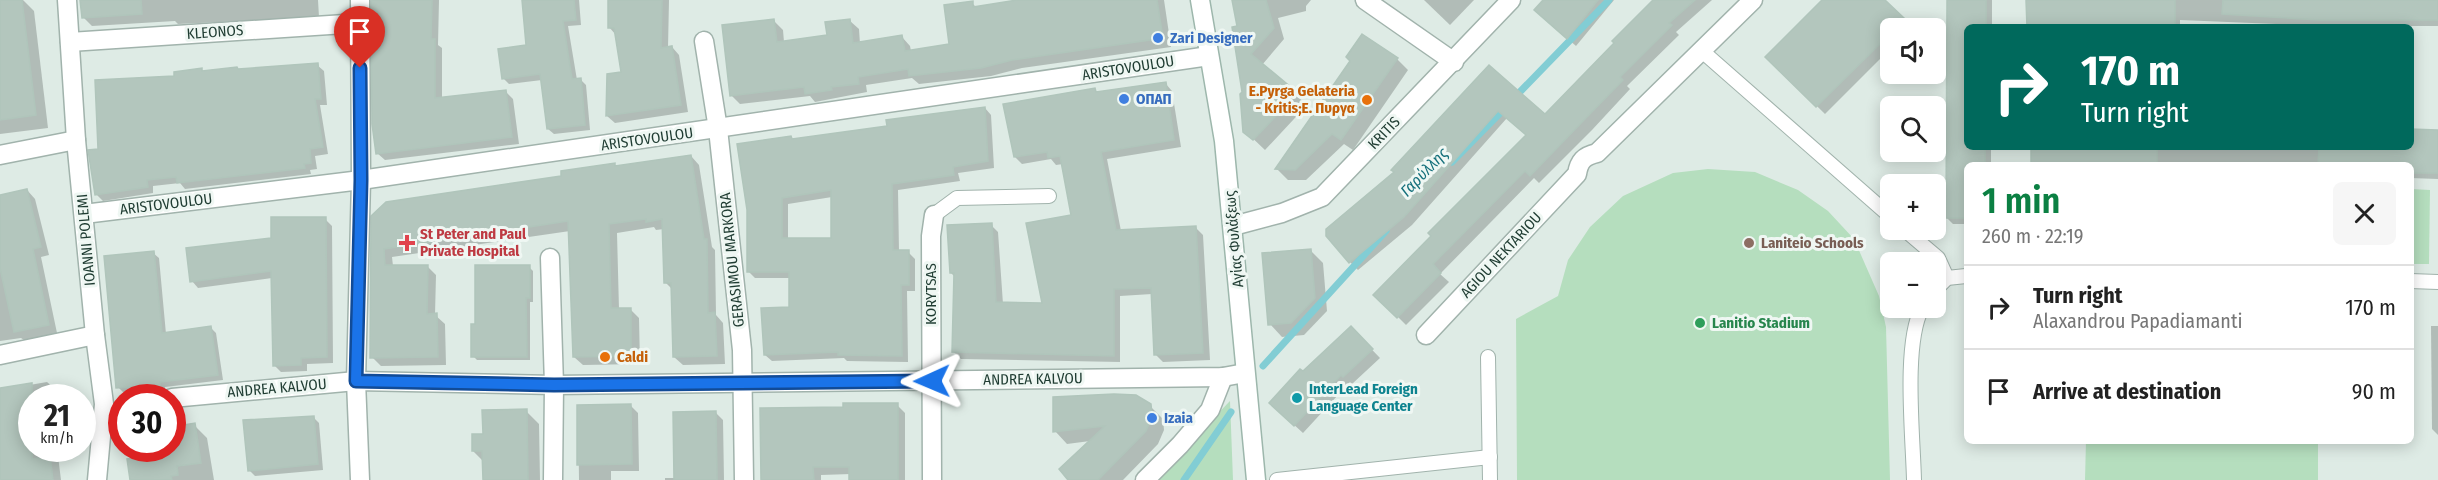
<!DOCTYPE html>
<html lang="en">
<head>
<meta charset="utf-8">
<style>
	:root { --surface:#fff; --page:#f6f6f6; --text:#222; --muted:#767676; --line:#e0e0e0; --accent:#0b8043 }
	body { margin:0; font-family:"Fira Sans Condensed",sans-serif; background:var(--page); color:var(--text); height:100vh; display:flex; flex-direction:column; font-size:22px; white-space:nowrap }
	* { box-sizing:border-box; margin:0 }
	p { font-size:20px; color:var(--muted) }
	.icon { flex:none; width:33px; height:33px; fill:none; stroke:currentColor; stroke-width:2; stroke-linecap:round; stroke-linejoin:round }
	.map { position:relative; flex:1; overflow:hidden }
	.panel { position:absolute; left:1964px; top:162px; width:450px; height:282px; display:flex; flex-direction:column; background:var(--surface); border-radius:9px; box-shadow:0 3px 15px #0003 }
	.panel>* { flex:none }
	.top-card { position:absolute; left:1964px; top:24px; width:450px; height:126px; border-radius:9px; box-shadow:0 3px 15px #0003; background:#00695c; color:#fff; overflow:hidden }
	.buttons { position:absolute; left:1880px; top:18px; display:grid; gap:12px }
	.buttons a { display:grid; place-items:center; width:66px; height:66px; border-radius:9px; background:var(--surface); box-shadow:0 3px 15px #0003; font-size:30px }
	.speed { position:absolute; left:18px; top:384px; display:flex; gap:12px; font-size:30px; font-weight:700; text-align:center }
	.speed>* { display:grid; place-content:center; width:78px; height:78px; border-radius:50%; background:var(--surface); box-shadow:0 3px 15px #0003; line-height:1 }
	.speed small { font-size:15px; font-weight:400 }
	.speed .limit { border:9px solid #d22; background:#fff; color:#111 }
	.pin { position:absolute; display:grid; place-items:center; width:51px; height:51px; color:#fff; margin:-62px -26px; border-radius:50% 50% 50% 0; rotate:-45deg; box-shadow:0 0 6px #0007 }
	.pin .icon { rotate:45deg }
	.me { position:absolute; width:66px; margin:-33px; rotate:269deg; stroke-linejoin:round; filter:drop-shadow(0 0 4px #0008) }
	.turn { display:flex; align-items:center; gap:21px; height:126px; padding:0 18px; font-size:27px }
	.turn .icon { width:78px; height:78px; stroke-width:2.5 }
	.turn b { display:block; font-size:42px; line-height:51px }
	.round { display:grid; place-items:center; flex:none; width:63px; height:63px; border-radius:9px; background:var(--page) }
	.summary { display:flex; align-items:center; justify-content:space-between; height:102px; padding:0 18px }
	h1 { font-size:36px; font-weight:600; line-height:45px; color:var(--accent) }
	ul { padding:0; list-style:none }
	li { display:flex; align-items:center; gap:18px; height:84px; padding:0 18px; border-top:2px solid var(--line) }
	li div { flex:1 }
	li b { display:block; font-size:22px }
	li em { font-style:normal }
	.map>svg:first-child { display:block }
	.green { fill:#b5debe }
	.shadow { fill:#0003; fill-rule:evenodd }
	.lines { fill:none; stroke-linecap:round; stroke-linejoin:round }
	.stream { stroke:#82cdd4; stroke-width:7 }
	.building { fill:#b3c6bd; stroke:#b0c5bb; stroke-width:1.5; fill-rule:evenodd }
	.service-casing { stroke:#a1b3ac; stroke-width:16 }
	.minor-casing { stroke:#a1b3ac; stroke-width:21 }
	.secondary-casing { stroke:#9db7ac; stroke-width:21 }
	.service { stroke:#fff; stroke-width:14 }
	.minor { stroke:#fff; stroke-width:18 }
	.secondary { stroke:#fff; stroke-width:18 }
	.route-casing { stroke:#114b97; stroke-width:15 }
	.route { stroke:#1a73e8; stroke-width:10 }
	.shop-dot { fill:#3f7fe0; stroke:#eff7f3; stroke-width:2 }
	.food-dot { fill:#e8710a; stroke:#eff7f3; stroke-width:2 }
	.health-dot { fill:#e0444e; stroke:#eff7f3; stroke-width:2 }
	.education-dot { fill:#8d6e63; stroke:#eff7f3; stroke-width:2 }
	.leisure-dot { fill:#2e9e5b; stroke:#eff7f3; stroke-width:2 }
	.culture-dot { fill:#0f9aa8; stroke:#eff7f3; stroke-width:2 }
	.labels { text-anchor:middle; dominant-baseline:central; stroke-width:6; stroke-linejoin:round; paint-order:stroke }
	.street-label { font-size:15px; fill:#1f3c32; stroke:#eff7f3 }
	.shop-label { font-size:15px; font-weight:bold; fill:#366cbe; stroke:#eff7f3; text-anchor:start }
	.food-label { font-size:15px; font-weight:bold; fill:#c56008; stroke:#eff7f3; text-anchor:end }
	.health-label { font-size:15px; font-weight:bold; fill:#be3a42; stroke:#eff7f3; text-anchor:start }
	.education-label { font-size:15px; font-weight:bold; fill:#785e54; stroke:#eff7f3; text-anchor:start }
	.leisure-label { font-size:15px; font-weight:bold; fill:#27864d; stroke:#eff7f3; text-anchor:start }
	.culture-label { font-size:15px; font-weight:bold; fill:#0d838f; stroke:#eff7f3; text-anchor:start }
	.water-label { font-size:16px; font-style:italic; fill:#15707b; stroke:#eff7f3 }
</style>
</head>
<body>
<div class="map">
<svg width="2438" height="480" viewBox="0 0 2438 480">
	<rect width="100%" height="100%" fill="#deebe5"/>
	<g class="green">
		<path d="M 1708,169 L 1755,172 L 1798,190 L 1828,211 L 1854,239 L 1879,296 L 1886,327 L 1890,480 L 1517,480 L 1516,319 L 1558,296 L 1568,260 L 1590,227 L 1623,196 L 1673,173 Z"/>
		<path d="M 2411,189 L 2430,190 L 2429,264 L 2411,264 Z"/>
		<path d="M 1230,401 L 1233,480 L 1154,480 Z"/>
		<path d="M 2086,441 L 2318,441 L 2318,480 L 2085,480 Z"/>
	</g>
	<g class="shadow">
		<path d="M 0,0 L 23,0 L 34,11 L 48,128 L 0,134 Z"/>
		<path d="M 82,0 L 318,0 L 319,17 L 178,24 L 175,21 L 92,26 L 83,17 Z"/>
		<path d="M 373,0 L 439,0 L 438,45 L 442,48 L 442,99 L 505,91 L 513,99 L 519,144 L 385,160 L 377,153 Z"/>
		<path d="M 524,0 L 579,0 L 581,25 L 568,26 L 577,80 L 580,79 L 586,85 L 590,130 L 554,134 L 548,129 L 542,80 L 509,84 L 503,78 L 528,46 Z"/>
		<path d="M 610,0 L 669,0 L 668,48 L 672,47 L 679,55 L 688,112 L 615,123 L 607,116 L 622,73 L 616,35 L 609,27 Z"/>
		<path d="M 1028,0 L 1164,0 L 1171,47 L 1022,68 L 991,76 L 919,84 L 912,78 L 866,85 L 867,92 L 815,102 L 810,96 L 740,104 L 731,95 L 774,21 L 783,30 L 784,42 L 829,36 L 850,21 L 859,29 L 860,44 L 902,37 L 910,46 L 911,51 L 951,45 L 972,3 L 977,8 Z"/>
		<path d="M 1233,0 L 1311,0 L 1306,6 L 1306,11 L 1278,18 L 1284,39 L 1262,65 L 1307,105 L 1265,150 L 1245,131 L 1244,92 L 1238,27 Z"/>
		<path d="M 1424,0 L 1474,0 L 1450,25 Z"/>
		<path d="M 1545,0 L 1614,0 L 1576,46 L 1544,18 Z"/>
		<path d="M 1655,0 L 1712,0 L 1676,32 L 1679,35 L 1627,86 L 1630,89 L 1592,130 L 1539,183 L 1534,178 L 1440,274 L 1449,282 L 1406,325 L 1376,295 L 1527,135 L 1507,118 L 1412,225 L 1358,270 L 1350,262 L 1396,173 L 1489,67 L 1545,116 Z"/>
		<path d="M 1824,0 L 1883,0 L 1911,28 L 1890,28 L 1890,49 L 1825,114 L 1767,57 Z"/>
		<path d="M 1949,0 L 1992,0 L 1992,27 L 1966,27 L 1966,147 L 1991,147 L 1991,165 L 1966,165 L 1966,224 L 1953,224 L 1947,218 Z"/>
		<path d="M 2028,0 L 2438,0 L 2438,26 L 2327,26 L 2180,20 L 2180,27 L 2028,27 Z"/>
		<path d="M 1397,59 L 1408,70 L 1353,150 L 1344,144 L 1306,180 L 1288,180 L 1277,169 L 1352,61 Z"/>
		<path d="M 317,65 L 324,71 L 327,105 L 320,105 L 328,154 L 315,156 L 317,169 L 310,170 L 311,174 L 185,189 L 180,183 L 153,186 L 153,193 L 103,201 L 96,194 L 100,150 L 176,77 L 201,70 L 204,72 L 239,71 Z"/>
		<path d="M 1165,83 L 1172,91 L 1181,147 L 1107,159 L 1121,231 L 1196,228 L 1203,235 L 1210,360 L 1163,362 L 1156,355 L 1152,294 L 1120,296 L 1120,362 L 961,359 L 954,352 L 955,277 L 951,273 L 991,225 L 998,232 L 1003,304 L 1044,304 L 1073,216 L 1063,164 L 1056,165 L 1051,159 L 1022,164 L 1015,157 L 1095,90 L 1098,93 Z"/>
		<path d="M 985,108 L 991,115 L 994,168 L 958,173 L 960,181 L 898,190 L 899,252 L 908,252 L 915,259 L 915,291 L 907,291 L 908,362 L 847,361 L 844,358 L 772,361 L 765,355 L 790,308 L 790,278 L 755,278 L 749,272 L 794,141 L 889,127 ZM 832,197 L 833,240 L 788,240 L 788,204 Z"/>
		<path d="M 2438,131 L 2438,179 L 2410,178 L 2410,165 L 2163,162 L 2163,165 L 2033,165 L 2033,147 L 2410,147 Z"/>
		<path d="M 691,156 L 699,165 L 712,247 L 715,250 L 716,315 L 723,323 L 725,364 L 683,365 L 674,357 L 672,289 L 666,283 L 664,229 L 656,230 L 654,227 L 617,233 L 619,309 L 630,309 L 639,318 L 640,364 L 583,365 L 574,357 L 570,231 L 392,257 L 393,266 L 427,266 L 436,275 L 435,315 L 445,324 L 446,365 L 381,366 L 372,357 L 373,217 L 614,165 L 617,168 Z"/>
		<path d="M 27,190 L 35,199 L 49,255 L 41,257 L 57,333 L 24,340 L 21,338 L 0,341 L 0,197 Z"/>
		<path d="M 325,219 L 332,226 L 333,363 L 307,364 L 307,371 L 281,372 L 274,365 L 272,278 L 198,288 L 192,281 L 272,239 Z"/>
		<path d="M 1310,250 L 1323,263 L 1327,311 L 1304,335 L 1282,337 L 1270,324 Z"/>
		<path d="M 153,253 L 159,258 L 166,334 L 210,327 L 216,333 L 223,380 L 165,387 L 165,390 L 124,393 L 118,387 Z"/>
		<path d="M 1902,259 L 1906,262 L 1890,262 L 1888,291 L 1886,288 L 1884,260 Z"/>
		<path d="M 529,267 L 533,271 L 533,302 L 530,302 L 530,360 L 477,360 L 473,356 L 476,325 Z"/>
		<path d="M 2431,326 L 2438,326 L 2438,435 L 2432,429 Z"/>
		<path d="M 1351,328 L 1380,358 L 1352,384 L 1350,382 L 1303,433 L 1279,411 L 1303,373 Z"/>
		<path d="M 47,382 L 58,392 L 59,398 L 32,398 L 32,448 L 57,448 L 61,480 L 0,480 L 0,390 Z"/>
		<path d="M 897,405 L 905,413 L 905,480 L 851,480 L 851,474 L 821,475 L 821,480 L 761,480 L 844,409 Z"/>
		<path d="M 631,406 L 638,413 L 639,471 L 611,471 L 611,480 L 579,480 L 578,407 Z"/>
		<path d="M 1150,406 L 1163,419 L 1164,430 L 1158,444 L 1123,480 L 1070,480 L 1090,441 L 1067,444 L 1055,431 Z"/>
		<path d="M 526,411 L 539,424 L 540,480 L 484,480 L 484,462 L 473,451 L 484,435 Z"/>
		<path d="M 716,413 L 723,420 L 724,480 L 665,480 L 665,478 L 675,478 Z"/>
		<path d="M 313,417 L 319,423 L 323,470 L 255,476 L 249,470 Z"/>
		<path d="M 194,425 L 207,438 L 214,480 L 132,480 L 146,458 L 172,448 Z"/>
	</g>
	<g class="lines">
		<g class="stream">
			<path d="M 1515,97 L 1609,0"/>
			<path d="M 1452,162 L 1505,108"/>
			<path d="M 1263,366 L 1386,231"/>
			<path d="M 1184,480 L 1231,412"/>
		</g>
	</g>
	<g class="building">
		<path d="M 0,0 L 22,0 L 36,115 L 0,120 Z"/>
		<path d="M 80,0 L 141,0 L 142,14 L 82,18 Z"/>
		<path d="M 371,0 L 432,0 L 431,39 L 435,39 L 435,98 L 506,90 L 512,137 L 376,154 L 372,124 Z"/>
		<path d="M 522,0 L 574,0 L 576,20 L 563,21 L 572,79 L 581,78 L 585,125 L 547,129 L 540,74 L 502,79 L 498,49 L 526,45 Z"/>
		<path d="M 608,0 L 662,0 L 661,48 L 672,46 L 681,105 L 606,116 L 607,74 L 621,72 L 614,28 L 608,28 Z"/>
		<path d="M 1017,0 L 1157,0 L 1163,38 L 1012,60 L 981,68 L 909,76 L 908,69 L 858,77 L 859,84 L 831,87 L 832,90 L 805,94 L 804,87 L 730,96 L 722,25 L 774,19 L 777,42 L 827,35 L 825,22 L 850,19 L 853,43 L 902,35 L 905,51 L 949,44 L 944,5 L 973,1 L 973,7 Z"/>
		<path d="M 1232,0 L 1266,0 L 1274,28 L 1251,54 L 1298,93 L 1253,140 L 1243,132 L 1240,94 L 1242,92 L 1232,27 L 1237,26 Z"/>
		<path d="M 1543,0 L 1598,0 L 1567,39 L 1534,10 Z"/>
		<path d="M 1653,0 L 1695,0 L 1669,23 L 1672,25 L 1620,77 L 1623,80 L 1583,121 L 1530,176 L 1525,171 L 1433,264 L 1441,273 L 1397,318 L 1373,295 L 1431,236 L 1428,233 L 1526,135 L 1498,111 L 1404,217 L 1349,263 L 1326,236 L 1326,229 L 1394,172 L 1391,170 L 1489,65 L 1545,114 L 1614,43 L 1612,41 Z"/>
		<path d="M 1822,0 L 1885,0 L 1905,19 L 1895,28 L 1890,28 L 1890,34 L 1816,107 L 1765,57 Z"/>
		<path d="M 1947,0 L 1986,0 L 1986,27 L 1966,27 L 1966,147 L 1985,147 L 1985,165 L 1966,165 L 1966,218 L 1946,218 Z"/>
		<path d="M 2026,0 L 2175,0 L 2175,27 L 2027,27 Z"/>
		<path d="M 2223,0 L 2438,0 L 2438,20 L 2320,20 L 2222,14 Z"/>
		<path d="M 1362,34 L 1398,58 L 1341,140 L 1332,134 L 1295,170 L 1275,169 L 1350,61 L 1346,57 Z"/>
		<path d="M 318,63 L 321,99 L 315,99 L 323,147 L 310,149 L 311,163 L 304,164 L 305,168 L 177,183 L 176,177 L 147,180 L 148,187 L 95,195 L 88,150 L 98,149 L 95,80 L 174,76 L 174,72 L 202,68 L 202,71 L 237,67 L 238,69 Z"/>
		<path d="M 1166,82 L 1174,140 L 1101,152 L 1116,230 L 1196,226 L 1203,353 L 1154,355 L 1151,288 L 1114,289 L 1114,356 L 952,352 L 954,273 L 950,273 L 947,225 L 992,223 L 996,302 L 1042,303 L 1026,223 L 1071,215 L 1060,156 L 1048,158 L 1047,152 L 1014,157 L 1003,104 L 1095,88 L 1096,92 Z"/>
		<path d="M 985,107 L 988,161 L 953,167 L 954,175 L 892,184 L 893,250 L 909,250 L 909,285 L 901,285 L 902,356 L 838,355 L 838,352 L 764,355 L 761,308 L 789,307 L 789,272 L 747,272 L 747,210 L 737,144 L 791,136 L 792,139 L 887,126 L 886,120 ZM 831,190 L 831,238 L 782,238 L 782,198 Z"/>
		<path d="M 2410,129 L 2438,130 L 2438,173 L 2410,173 L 2410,165 L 2318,165 L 2319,147 L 2410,147 Z"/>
		<rect x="2031" y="147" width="126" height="18"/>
		<path d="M 691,155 L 704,239 L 707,239 L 708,313 L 715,312 L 717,356 L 673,357 L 671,283 L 664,283 L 662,219 L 646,222 L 646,219 L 609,224 L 611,308 L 631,308 L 631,356 L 573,357 L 568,221 L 384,249 L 385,265 L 428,265 L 427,314 L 437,313 L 438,357 L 370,358 L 371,216 L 386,202 L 561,176 L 561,171 L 615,163 L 615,166 Z"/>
		<path d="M 27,189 L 41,247 L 33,249 L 49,325 L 14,332 L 0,268 L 0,195 Z"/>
		<path d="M 271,217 L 326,217 L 327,357 L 301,358 L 301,365 L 273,366 L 271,271 L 190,282 L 186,248 L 271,238 Z"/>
		<path d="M 1311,249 L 1315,298 L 1291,323 L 1268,325 L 1262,253 Z"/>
		<path d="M 154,251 L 162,333 L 211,326 L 218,375 L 160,382 L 160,385 L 116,388 L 104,256 Z"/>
		<path d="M 475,265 L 530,265 L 530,298 L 526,298 L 527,357 L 471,357 L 471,324 L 475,324 Z"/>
		<path d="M 1351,326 L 1373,349 L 1343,377 L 1341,375 L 1294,426 L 1269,403 L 1300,369 L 1303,371 Z"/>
		<path d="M 32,383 L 32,459 L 50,457 L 53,480 L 0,480 L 0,388 Z"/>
		<path d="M 1114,394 L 1136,395 L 1151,404 L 1152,416 L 1146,431 L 1098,480 L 1068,480 L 1059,469 L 1105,426 L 1053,432 L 1053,397 Z"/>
		<path d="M 843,403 L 898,403 L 898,480 L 849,480 L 849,467 L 813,467 L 814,480 L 761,480 L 760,408 L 843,407 Z"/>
		<path d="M 631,404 L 632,464 L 577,465 L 577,405 Z"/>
		<path d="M 527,409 L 528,480 L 483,480 L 482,451 L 472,451 L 472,434 L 483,434 L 482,410 Z"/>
		<path d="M 716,411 L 717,480 L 674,480 L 673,412 Z"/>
		<path d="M 314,416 L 318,464 L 248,471 L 243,420 Z"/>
		<path d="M 195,423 L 201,463 L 177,466 L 178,475 L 171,476 L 172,480 L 130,480 L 127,459 L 144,457 L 143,448 L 172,448 L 172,427 Z"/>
	</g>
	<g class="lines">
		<g class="service-casing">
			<g id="service">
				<path d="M 1702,51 L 1890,216"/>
				<path d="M 934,215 L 957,198 L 1049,196"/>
				<path d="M 1905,230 L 1938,258 L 1947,278"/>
				<path d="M 2410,281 L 2438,282"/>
				<path d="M 1935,290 L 1947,278 L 1966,276"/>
				<path d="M 1488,357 L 1490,480"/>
				<path d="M 1277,480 L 1490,457"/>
				<path d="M 1914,480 C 1913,436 1903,344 1922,308"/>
			</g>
		</g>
		<g class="minor-casing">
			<g id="minor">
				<path d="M 67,0 L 76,140 L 95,335 L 104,404 L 97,480"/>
				<path d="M 360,0 L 361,180 L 356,381 L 360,480"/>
				<path d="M 1365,0 L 1454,62"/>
				<path d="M 704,41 L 718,129 L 742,350 L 744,480"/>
				<path d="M 70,42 L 360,23"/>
				<path d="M 0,155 L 76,140"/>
				<path d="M 84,214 L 361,180 L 1209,56"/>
				<path d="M 1233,226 L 1282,213 L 1322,197 L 1511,0"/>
				<path d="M 550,258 L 554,385 L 553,480"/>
				<path d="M 1426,335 L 1577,174 C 1579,161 1584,156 1597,153 L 1753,0"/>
				<path d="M 0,355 L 95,335"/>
				<path d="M 172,398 L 356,381 L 554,385 L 1223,377 L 1245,373"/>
				<path d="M 932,480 L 931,236 L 934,215"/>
				<path d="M 1145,480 L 1180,445 L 1210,410 L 1223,377"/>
			</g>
		</g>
		<g class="secondary-casing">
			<path id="secondary" d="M 1200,0 L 1224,141 L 1256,480"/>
		</g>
		<use href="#service" class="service"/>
		<use href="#minor" class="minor"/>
		<use href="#secondary" class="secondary"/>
	</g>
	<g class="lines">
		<g class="route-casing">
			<path id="route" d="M 360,68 L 361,180 L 356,381 L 554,385 L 932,381"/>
		</g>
		<use href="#route" class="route"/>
	</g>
	<g class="shop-dot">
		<circle cx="1158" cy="38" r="6"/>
		<circle cx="1124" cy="99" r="6"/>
		<circle cx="1152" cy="418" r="6"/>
	</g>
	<g class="food-dot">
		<circle cx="1367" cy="100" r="6"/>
		<circle cx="605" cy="357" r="6"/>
	</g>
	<path class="health-dot" d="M404 234h6v6h6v6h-6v6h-6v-6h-6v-6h6z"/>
	<circle class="education-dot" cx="1749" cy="243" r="6"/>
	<circle class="leisure-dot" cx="1700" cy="323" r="6"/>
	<circle class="culture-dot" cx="1297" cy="398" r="6"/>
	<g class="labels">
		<g class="street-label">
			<text transform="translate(215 32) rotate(-4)">KLEONOS</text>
			<text transform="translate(1128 68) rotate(-9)">ARISTOVOULOU</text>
			<text transform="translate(1384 133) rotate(-46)">KRITIS</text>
			<text transform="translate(647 139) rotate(-8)">ARISTOVOULOU</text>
			<text transform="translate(166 204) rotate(-7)">ARISTOVOULOU</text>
			<text transform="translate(1234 239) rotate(-95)">Αγίας Φυλάξεως</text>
			<text transform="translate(86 240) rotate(-95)">IOANNI POLEMI</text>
			<text transform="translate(1501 255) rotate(-47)">AGIOU NEKTARIOU</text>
			<text transform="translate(732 260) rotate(-96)">GERASIMOU MARKORA</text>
			<text transform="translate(931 294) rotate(-90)">KORYTSAS</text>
			<text transform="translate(1033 379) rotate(-1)">ANDREA KALVOU</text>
			<text transform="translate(277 388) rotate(-5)">ANDREA KALVOU</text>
		</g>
		<g class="shop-label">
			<text x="1170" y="38">Zari Designer</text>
			<text x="1136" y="99">ΟΠΑΠ</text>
			<text x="1164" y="418">Izaia</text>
		</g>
		<g class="food-label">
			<text x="1355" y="91">E.Pyrga Gelateria<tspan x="1355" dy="17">- Kritis;Ε. Πυργα</tspan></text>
			<text x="617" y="357" text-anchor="start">Caldi</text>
		</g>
		<g class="health-label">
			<text x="420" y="234">St Peter and Paul<tspan x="420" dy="17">Private Hospital</tspan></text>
		</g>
		<g class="education-label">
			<text x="1761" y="243">Laniteio Schools</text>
		</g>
		<g class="leisure-label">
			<text x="1712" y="323">Lanitio Stadium</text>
		</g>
		<g class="culture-label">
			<text x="1309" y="389">InterLead Foreign<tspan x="1309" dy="17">Language Center</tspan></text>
		</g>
		<g class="water-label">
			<text transform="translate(1424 172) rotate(-46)">Γαρύλλης</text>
		</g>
	</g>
</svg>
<div class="buttons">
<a><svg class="icon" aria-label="sound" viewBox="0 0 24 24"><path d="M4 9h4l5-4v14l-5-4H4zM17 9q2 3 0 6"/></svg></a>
<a><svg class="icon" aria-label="search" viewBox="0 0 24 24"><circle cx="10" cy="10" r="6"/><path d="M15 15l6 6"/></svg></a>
<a>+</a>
<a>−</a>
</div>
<div class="speed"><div>21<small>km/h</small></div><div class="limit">30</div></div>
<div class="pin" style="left:360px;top:68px;background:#d93025"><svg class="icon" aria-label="arrive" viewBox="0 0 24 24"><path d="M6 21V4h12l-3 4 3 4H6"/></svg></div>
<svg class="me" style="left:932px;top:381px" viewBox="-20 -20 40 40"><path d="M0-17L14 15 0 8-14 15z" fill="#1a73e8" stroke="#fff" stroke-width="4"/></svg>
<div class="top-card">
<div class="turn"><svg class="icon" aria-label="right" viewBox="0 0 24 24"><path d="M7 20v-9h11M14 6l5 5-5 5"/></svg><div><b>170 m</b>Turn right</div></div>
</div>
<section class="panel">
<div class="summary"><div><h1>1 min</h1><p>260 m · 22:19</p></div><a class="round"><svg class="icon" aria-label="close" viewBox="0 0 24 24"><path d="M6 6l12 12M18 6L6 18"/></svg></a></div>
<ul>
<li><svg class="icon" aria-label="right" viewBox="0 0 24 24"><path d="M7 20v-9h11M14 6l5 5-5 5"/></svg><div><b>Turn right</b><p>Alaxandrou Papadiamanti</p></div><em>170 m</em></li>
<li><svg class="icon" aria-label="arrive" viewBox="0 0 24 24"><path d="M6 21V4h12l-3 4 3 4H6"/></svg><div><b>Arrive at destination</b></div><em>90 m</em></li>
</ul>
</section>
</div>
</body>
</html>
